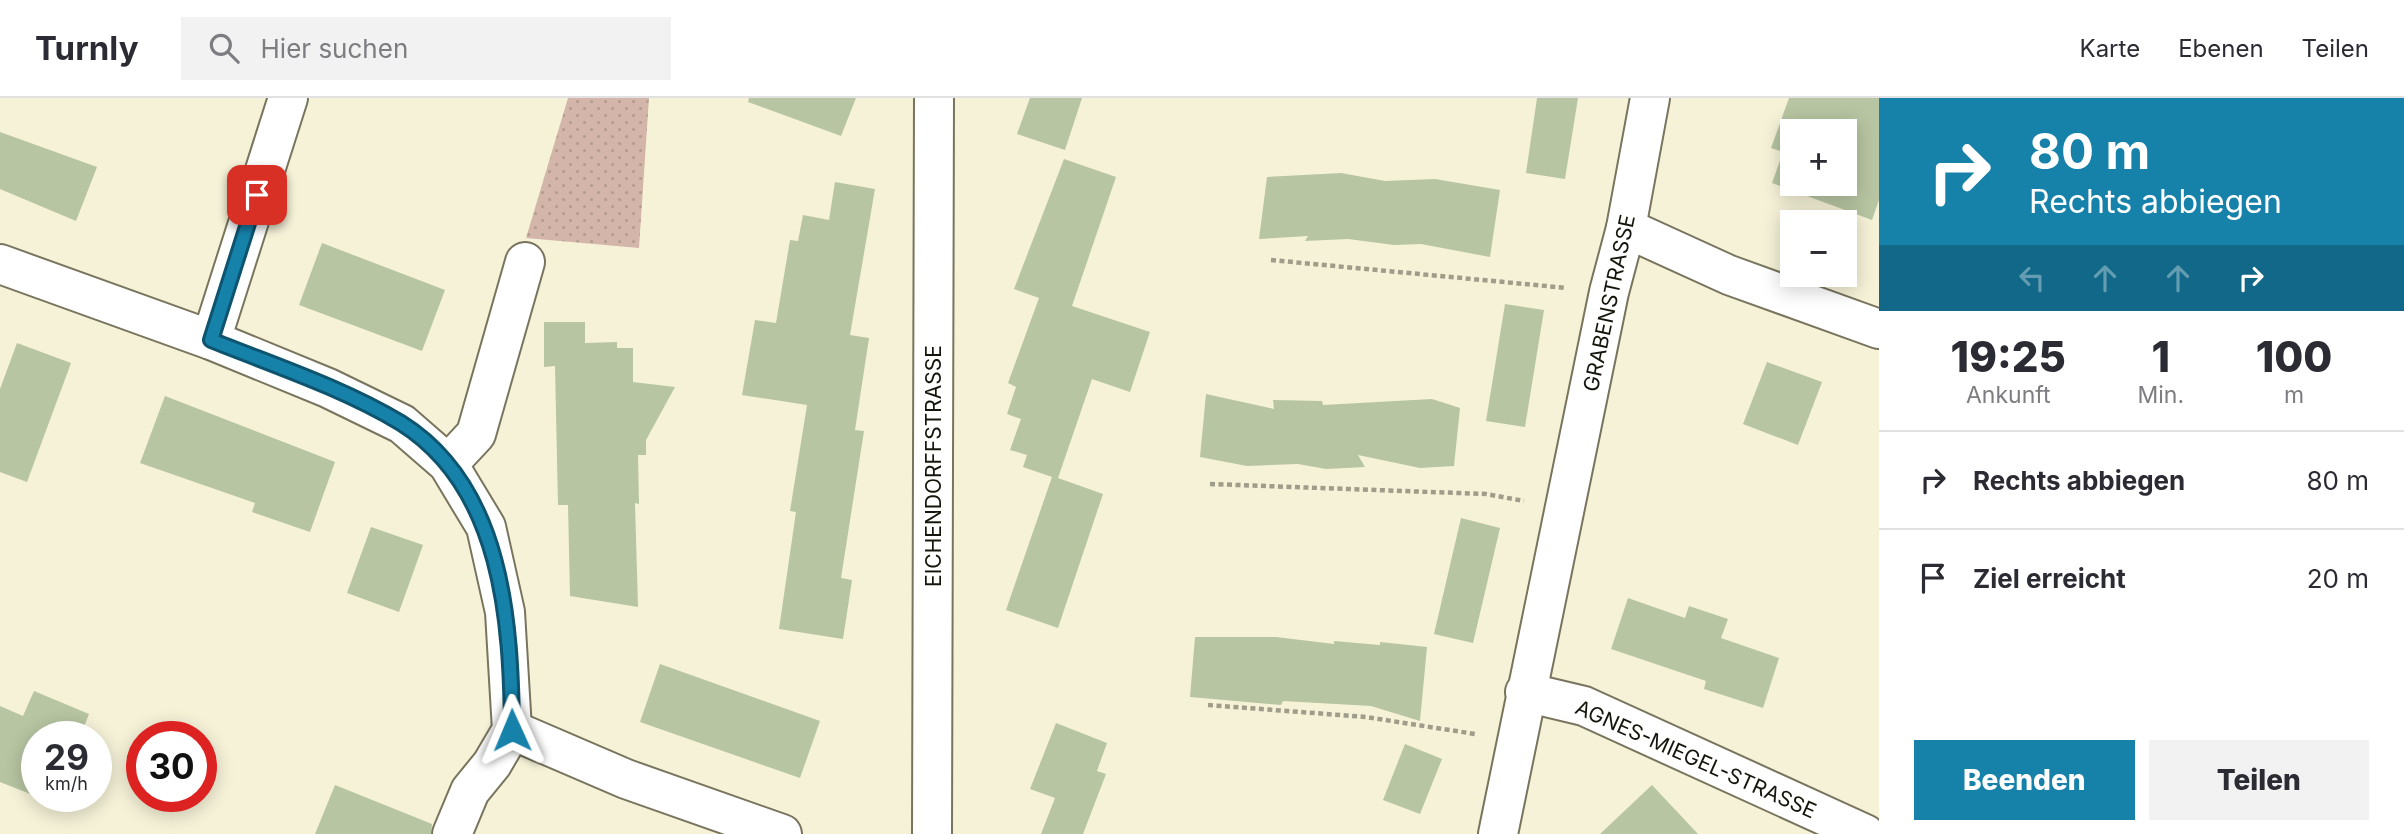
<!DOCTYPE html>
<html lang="de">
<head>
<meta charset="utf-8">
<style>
	:root { --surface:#fff; --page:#f2f2f3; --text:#2b2b33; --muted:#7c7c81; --line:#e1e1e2; --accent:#1682aa }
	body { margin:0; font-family:Inter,sans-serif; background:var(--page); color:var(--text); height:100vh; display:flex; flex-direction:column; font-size:26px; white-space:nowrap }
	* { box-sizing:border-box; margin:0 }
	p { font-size:23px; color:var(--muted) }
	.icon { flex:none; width:38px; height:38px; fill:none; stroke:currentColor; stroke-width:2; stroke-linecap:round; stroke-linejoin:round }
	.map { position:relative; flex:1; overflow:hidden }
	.side { display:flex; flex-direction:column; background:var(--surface); width:525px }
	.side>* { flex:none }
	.guide { background:#1682aa; color:#fff; overflow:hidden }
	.tools { position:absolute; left:1780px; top:21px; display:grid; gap:14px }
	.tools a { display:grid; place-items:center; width:77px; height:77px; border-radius:0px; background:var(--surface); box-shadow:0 4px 18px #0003; font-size:35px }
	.speed { position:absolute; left:21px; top:623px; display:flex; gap:14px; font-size:35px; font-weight:700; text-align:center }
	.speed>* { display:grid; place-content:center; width:91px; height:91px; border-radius:50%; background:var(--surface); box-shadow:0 4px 18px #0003; line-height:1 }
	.speed small { font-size:18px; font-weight:400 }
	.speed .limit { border:10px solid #d22; background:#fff; color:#111 }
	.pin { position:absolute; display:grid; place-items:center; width:60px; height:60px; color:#fff; margin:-30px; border-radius:14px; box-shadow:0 4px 10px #0006 }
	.me { position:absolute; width:77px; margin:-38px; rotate:359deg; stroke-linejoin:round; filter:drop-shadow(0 0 5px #0008) }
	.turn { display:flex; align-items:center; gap:24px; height:147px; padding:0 35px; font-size:32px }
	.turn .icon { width:91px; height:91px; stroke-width:2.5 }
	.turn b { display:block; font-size:49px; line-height:60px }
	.lanes { display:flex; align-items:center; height:66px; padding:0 35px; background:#0003; justify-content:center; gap:35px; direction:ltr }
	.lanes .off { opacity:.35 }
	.eta { display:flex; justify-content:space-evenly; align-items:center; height:119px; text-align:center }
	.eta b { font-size:42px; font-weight:800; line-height:49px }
	.cta { display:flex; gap:14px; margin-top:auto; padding:14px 35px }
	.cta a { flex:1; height:80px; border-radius:0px; background:var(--accent); color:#fff; font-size:28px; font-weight:800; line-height:80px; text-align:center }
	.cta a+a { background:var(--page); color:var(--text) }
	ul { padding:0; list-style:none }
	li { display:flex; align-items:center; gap:21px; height:98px; padding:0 35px; border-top:2px solid var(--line) }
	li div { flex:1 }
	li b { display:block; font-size:26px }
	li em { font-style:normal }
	header { display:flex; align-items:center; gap:42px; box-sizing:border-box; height:98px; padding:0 35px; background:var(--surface); border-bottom:2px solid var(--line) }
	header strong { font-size:33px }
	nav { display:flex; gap:38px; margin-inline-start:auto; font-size:24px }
	.search { width:490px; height:63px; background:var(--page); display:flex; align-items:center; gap:18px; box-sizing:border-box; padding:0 24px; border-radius:0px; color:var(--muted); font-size:26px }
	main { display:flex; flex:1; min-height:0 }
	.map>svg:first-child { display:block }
	.park { fill:url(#park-dots) }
	.building { fill:#b7c5a2; fill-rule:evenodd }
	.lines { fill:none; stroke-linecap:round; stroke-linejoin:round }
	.street-casing { stroke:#78745d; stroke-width:42 }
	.path { stroke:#9f9d89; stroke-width:4.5; stroke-dasharray:5 3.5; stroke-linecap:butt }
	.street { stroke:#fff; stroke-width:38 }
	.route-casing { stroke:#0e546e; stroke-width:18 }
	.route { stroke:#1682aa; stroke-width:12 }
	.labels { text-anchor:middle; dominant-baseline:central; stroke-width:5; stroke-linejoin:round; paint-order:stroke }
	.street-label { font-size:21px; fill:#16150c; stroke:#fff }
</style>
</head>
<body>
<header>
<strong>Turnly</strong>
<div class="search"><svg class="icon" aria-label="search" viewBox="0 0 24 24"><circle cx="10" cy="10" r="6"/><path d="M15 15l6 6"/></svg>Hier suchen</div>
<nav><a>Karte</a><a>Ebenen</a><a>Teilen</a></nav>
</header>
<main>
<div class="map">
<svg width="1879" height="736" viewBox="0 0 1879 736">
	<defs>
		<pattern id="park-dots" width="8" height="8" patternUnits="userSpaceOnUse" patternTransform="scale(1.75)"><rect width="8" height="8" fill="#d3b6a9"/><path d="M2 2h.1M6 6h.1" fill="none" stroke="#b49c90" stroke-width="1.8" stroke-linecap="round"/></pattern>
	</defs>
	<rect width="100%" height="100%" fill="#f6f2d8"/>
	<path class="park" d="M 568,0 L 649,0 L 639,150 L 526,140 Z"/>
	<g class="building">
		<path d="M 749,0 L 856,0 L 841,38 L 748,4 Z"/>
		<path d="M 1030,0 L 1082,0 L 1065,52 L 1017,36 Z"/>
		<path d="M 1537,0 L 1578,0 L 1565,81 L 1526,75 Z"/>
		<path d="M 1789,0 L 1879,0 L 1879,102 L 1872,122 L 1772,85 L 1783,54 L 1771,50 ZM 1792,33 L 1844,33 L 1844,86 L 1792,86 Z"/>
		<path d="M 0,34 L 97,69 L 76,123 L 0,91 Z"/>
		<path d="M 1064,61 L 1116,79 L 1072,208 L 1150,234 L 1130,294 L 1092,281 L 1058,380 L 1103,396 L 1058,530 L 1006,512 L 1052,379 L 1023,369 L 1027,357 L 1010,352 L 1021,321 L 1007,316 L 1016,289 L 1008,285 L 1039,200 L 1014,191 Z"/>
		<path d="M 1341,75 L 1385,83 L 1435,81 L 1500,92 L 1490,159 L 1421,146 L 1394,147 L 1348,141 L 1305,143 L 1308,138 L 1259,141 L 1267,79 Z"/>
		<path d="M 835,84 L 875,91 L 850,237 L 869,240 L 855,332 L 864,333 L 841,480 L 852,482 L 843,541 L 779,531 L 796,414 L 790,413 L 807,307 L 742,297 L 755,222 L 776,225 L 790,142 L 798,143 L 803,117 L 829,122 Z"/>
		<path d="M 322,145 L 445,192 L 422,253 L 299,207 Z"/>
		<path d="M 1505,206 L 1544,212 L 1525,329 L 1486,323 Z"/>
		<path d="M 544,224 L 585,224 L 585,245 L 617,244 L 617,250 L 633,250 L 633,284 L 675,289 L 646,342 L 646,357 L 638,357 L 639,406 L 635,405 L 638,509 L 570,498 L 568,407 L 558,407 L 555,268 L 544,269 Z"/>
		<path d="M 17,245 L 71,265 L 27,384 L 0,374 L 0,291 Z"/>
		<path d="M 1767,264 L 1822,284 L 1798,347 L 1743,326 Z"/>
		<path d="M 1206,296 L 1274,311 L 1273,302 L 1322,303 L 1323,307 L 1432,301 L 1460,310 L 1454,368 L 1420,370 L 1358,357 L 1365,369 L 1326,371 L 1298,366 L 1247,368 L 1200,359 Z"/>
		<path d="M 165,298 L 335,364 L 310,434 L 252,414 L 255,405 L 140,365 Z"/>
		<path d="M 1461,420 L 1500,430 L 1473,545 L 1434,536 Z"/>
		<path d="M 371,429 L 423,447 L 399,514 L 347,495 Z"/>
		<path d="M 1628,500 L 1685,520 L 1689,508 L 1728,521 L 1721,540 L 1779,560 L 1763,610 L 1704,591 L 1706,583 L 1611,551 Z"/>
		<path d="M 1195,539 L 1276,539 L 1334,546 L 1334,543 L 1380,547 L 1380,544 L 1427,549 L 1420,623 L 1371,608 L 1283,603 L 1281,607 L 1190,599 Z"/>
		<path d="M 660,566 L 820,623 L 800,680 L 640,624 Z"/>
		<path d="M 34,593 L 89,616 L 80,639 L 37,639 L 37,698 L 56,698 L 53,705 L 0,684 L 0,608 L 23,618 Z"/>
		<path d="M 1056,625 L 1107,645 L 1097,673 L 1106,676 L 1083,736 L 1041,736 L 1055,700 L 1030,691 Z"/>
		<path d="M 1405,646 L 1442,661 L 1420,716 L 1383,702 Z"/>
		<path d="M 335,687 L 432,726 L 431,736 L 315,736 Z"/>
		<path d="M 1652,687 L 1698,736 L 1600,736 Z"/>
	</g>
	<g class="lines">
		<g class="street-casing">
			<g id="street">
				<path d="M 1626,130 L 1729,177 L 1879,231"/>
				<path d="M 0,166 L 211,242 L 328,290 L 402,326 L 448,366 L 486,429 L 505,514 L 512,632 L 492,666 L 470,693 L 452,736"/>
				<path d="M 211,242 L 288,0"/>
				<path d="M 448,366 L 476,336 L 525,164"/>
				<path d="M 1525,594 L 1584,608 L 1865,736"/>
				<path d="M 512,632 L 626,681 L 782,736"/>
				<path d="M 932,736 L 934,0"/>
				<path d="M 1498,736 L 1609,194 L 1626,130 L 1650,0"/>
			</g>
		</g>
		<g class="path">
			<path d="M 1271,162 L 1567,190"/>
			<path d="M 1210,386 L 1486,396 L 1524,403"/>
			<path d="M 1208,607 L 1366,619 L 1475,636"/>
		</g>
		<use href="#street" class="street"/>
	</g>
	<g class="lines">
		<g class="route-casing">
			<path id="route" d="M 257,97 L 211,242 C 273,267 343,290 401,325 C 503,389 511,524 512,632"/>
		</g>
		<use href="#route" class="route"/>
	</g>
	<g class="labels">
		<g class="street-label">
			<text transform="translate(1609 205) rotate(-78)">GRABENSTRASSE</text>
			<text transform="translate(933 368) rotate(-90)">EICHENDORFFSTRASSE</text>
			<text transform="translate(1696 661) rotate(24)">AGNES-MIEGEL-STRASSE</text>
		</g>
	</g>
</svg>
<div class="tools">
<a>+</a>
<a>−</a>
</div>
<div class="speed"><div>29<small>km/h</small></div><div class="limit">30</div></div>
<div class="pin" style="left:257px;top:97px;background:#d93025"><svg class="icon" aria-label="arrive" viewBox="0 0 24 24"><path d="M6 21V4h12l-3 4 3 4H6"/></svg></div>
<svg class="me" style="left:512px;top:632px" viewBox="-20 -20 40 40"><path d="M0-17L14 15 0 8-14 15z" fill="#1682aa" stroke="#fff" stroke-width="4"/></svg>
</div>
<section class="side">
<div class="guide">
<div class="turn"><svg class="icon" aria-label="right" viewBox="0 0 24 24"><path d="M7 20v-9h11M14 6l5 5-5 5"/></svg><div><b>80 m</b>Rechts abbiegen</div></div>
<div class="lanes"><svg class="icon off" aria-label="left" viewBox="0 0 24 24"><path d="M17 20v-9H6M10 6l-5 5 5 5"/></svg><svg class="icon off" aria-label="ahead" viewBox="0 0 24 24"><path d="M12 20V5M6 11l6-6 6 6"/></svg><svg class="icon off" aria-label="ahead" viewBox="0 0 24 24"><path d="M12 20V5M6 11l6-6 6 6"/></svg><svg class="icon" aria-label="right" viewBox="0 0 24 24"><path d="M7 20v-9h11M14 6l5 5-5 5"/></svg></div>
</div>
<div class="eta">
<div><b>19:25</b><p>Ankunft</p></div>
<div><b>1</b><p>Min.</p></div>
<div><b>100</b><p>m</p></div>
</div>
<ul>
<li><svg class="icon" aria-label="right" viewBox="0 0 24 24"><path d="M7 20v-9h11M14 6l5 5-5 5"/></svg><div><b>Rechts abbiegen</b></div><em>80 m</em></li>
<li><svg class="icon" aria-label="arrive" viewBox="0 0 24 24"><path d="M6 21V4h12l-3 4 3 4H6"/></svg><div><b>Ziel erreicht</b></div><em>20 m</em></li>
</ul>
<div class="cta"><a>Beenden</a><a>Teilen</a></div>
</section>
</main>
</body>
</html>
